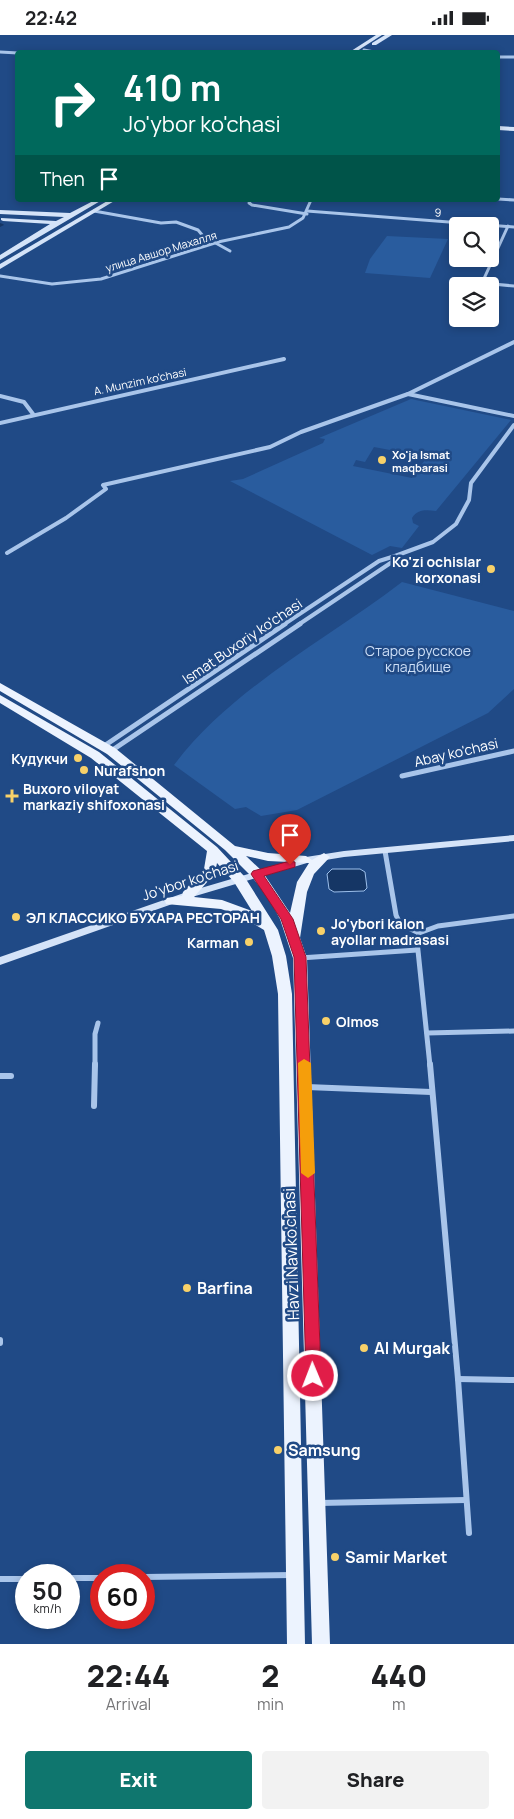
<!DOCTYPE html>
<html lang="en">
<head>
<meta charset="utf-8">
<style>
	:root { --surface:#fff; --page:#f2f2f2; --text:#202124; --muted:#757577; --accent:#0f766e }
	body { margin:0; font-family:Manrope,sans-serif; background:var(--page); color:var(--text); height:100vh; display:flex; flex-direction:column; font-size:19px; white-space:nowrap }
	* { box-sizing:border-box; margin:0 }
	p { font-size:16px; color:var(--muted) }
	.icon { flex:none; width:28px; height:28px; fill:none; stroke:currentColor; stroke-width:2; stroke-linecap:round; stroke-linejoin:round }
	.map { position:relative; height:1609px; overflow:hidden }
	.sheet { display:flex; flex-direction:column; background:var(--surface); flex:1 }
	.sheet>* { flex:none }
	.top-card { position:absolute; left:15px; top:15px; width:485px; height:152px; border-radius:5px; box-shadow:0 2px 8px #0003; background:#00695c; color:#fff; overflow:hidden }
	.fabs { position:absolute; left:449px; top:182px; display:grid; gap:10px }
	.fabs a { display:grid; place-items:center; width:50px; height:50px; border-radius:5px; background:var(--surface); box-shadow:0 2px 8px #0003; font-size:25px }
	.speed { position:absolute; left:15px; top:1529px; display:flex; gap:10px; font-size:25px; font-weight:700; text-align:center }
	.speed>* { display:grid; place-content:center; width:65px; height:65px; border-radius:50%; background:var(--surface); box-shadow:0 2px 8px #0003; line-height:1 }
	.speed small { font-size:12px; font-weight:400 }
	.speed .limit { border:8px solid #d22; background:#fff; color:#111 }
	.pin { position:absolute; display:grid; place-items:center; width:42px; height:42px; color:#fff; margin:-51px -21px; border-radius:50% 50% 50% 0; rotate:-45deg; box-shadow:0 0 5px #0007 }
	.pin .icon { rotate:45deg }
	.me { position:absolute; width:55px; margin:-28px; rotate:359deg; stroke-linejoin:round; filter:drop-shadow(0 0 4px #0008) }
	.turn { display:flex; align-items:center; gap:18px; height:105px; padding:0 25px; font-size:22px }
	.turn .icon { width:65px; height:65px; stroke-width:2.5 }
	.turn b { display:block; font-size:35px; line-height:42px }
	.then { display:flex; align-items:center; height:48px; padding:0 25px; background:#0003; gap:10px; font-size:19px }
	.eta { display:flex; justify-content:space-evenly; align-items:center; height:85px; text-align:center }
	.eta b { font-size:30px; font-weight:800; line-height:35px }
	.action { display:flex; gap:10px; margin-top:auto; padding:10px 25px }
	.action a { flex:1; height:58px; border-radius:5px; background:var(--accent); color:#fff; font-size:20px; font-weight:800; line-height:58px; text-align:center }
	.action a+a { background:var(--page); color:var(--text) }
	.status { display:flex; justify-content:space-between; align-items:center; height:35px; padding:0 25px; background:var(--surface); direction:ltr }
	.status svg { height:14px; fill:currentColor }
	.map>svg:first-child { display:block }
	.green { fill:#295c9e; fill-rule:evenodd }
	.water { fill:#153665; stroke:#9cbfeb }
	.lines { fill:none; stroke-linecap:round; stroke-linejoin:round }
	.canal { fill:#153665; fill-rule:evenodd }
	.street-far3 { stroke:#a9c5ea; stroke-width:3 }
	.street-far2 { stroke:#a9c5ea; stroke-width:4 }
	.street-far1 { stroke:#a9c5ea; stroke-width:5 }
	.street { stroke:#a9c5ea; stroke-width:6 }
	.secondary { fill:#d4e3f8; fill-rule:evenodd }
	.primary { fill:#ecf3fe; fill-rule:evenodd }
	.route { fill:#e11d48; stroke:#92132f }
	.slow { fill:#f59e0b }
	.poi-dot { fill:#f8d169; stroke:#204a86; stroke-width:2 }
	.labels { text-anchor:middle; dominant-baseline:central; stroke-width:5; stroke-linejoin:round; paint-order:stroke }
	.far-street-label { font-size:11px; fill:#fff; stroke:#204a86 }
	.far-poi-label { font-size:11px; font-weight:bold; fill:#fff; stroke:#204a86; text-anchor:start }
	.poi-label { font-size:14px; font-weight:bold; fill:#fff; stroke:#204a86; text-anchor:start }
	.street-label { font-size:14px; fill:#fff; stroke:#204a86 }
	.park-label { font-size:14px; fill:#cddff7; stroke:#204a86 }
	.near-street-label { font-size:16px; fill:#fff; stroke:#204a86 }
	.near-poi-label { font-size:16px; font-weight:bold; fill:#fff; stroke:#204a86; text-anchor:start }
</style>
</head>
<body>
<div class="status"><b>22:42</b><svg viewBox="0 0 49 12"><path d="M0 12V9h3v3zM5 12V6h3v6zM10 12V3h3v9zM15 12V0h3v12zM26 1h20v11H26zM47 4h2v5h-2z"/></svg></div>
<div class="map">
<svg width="514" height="1609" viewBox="0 0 514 1609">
	<rect width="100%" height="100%" fill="#204a86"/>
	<g class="green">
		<path d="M 387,201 L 448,204 L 430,243 L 365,238 L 370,224 Z"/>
		<path d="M 411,364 L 511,385 L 436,476 C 426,475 418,474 412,483 L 413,488 L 419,491 L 402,513 L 390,511 L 372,520 L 230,446 L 243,444 L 323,408 L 325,404 L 319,403 ZM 374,412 L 427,422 L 412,443 L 353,431 L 356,425 L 365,427 Z"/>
		<path d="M 402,547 L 514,576 L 514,654 L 488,678 L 297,775 L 261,781 L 246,772 L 235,774 L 174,730 C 233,652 325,606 402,547 Z"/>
	</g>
	<path class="water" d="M 332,834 L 360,834 L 365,837 L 367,853 L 364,856 L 334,857 L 329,854 L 327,839 Z"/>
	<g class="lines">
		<path class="canal" d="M 0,188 L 3,189 L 4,190 L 0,192 Z"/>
		<g class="street-far3">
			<path d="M 364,15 L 379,18"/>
			<path d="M 0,17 L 18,18"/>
			<path d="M 498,22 L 514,22"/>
			<path d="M 498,164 L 514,165"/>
			<path d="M 251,165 L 249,168 L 252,170 L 307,179"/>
			<path d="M 94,176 L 161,188 L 176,187 L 198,195 L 203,201 L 230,216"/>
			<path d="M 307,176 L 514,192"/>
			<path d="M 508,191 L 482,248 L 514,251"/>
			<path d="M 0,241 L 52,249 L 101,244 L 218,207 L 289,192 L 303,183 L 311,165"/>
		</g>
		<g class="street-far2">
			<path d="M 408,359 L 514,307"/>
			<path d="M 0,361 L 24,367 L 33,379"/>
			<path d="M 0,388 L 284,324"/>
			<path d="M 7,518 L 66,483 L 106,454 L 103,450 L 270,412 L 301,397 L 408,359 L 514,381"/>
			<path d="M 395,521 L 433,507 L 456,489 L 469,465 L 471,448 L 514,390"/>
			<path d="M 283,590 L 379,526 L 395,521 L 392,527 L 298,590"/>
		</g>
		<g class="street-far1">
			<path d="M 104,711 L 285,589"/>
			<path d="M 111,716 L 300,589"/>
			<path d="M 402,741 L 514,716"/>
			<path d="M 385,816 L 396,880 L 400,889 L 419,898"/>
			<path d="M 300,923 L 417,915"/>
			<path d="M 427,998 L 514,996"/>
			<path d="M 95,1031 L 95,999 L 98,988"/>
			<path d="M 430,1031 L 417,906 L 419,898 L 438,891 L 514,881"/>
		</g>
		<g class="street">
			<path d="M 430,1029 L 458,1344 L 469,1498"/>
			<path d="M 0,1041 L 11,1041"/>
			<path d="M 307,1052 L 431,1057"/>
			<path d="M 94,1071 L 95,1029"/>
			<path d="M 0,1305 L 0,1308"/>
			<path d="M 458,1344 L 514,1345"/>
			<path d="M 319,1468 L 466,1465"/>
			<path d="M 144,1542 L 293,1540"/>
			<path d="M 69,1543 L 101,1543"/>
			<path d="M 0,1544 L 26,1544"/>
		</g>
		<g class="secondary">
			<path d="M 376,0 L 382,0 L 354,18 L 348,18 Z"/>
			<path d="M 385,0 L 392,0 L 376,10 L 372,10 L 372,8 Z"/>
			<path d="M 498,91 L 514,92 L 514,96 L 498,95 Z"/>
			<path d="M 95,165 L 102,165 L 0,225 L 0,220 L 50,189 L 3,186 L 1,185 L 1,183 L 56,186 L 64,182 L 0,179 L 0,175 L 70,178 Z"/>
			<path d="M 109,165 L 116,165 L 0,234 L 0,229 Z"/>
			<path d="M 514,800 L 514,806 L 344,822 L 307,828 L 192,862 L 0,930 L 0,922 L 184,858 L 306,822 L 344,816 Z"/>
		</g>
		<g class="primary">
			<path d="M 0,648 L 115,713 L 235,811 L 268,818 L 306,821 L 312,825 L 324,818 L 330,822 L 314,839 L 307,857 L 300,903 L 307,923 L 330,1609 L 312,1609 L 293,923 L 280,884 L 268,862 L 252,842 L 225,815 L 107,719 L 0,656 ZM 246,821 L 268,826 L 309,828 L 297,847 L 290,878 L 262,836 Z"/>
			<path d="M 0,660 L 99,717 L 217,812 L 244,841 L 278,895 L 286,921 L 292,959 L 305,1609 L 287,1609 L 278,959 L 272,921 L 264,895 L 241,881 L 221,874 L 166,869 L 165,866 L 166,863 L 182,861 L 183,857 L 204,834 L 207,816 L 91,723 L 0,668 ZM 217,828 L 234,847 L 252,876 L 222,865 L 194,862 L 215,838 Z"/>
		</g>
	</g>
	<path class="route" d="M 290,826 L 295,827 L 295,832 L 264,841 L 293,884 L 306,922 L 321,1341 L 319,1346 L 313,1348 L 308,1346 L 306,1341 L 294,922 L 281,884 L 251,839 L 253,836 Z"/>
	<path class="slow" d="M 304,1024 L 311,1028 L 315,1138 L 308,1143 L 301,1138 L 298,1028 Z"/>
	<g class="poi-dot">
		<circle cx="382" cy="425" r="5"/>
		<circle cx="491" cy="534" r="5"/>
		<circle cx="78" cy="723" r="5"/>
		<circle cx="84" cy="735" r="5"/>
		<path d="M9.5 753.5h5v5h5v5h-5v5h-5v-5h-5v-5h5z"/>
		<circle cx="16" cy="882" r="5"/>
		<circle cx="321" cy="896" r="5"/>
		<circle cx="249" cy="907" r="5"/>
		<circle cx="326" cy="986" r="5"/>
		<circle cx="187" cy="1253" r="5"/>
		<circle cx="364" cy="1313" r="5"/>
		<circle cx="278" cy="1415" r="5"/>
		<circle cx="335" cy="1522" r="5"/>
	</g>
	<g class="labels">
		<g class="far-street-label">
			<text transform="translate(438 177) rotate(4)">9</text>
			<text transform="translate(161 216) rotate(-17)">улица Авшор Махалля</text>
			<text transform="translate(140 346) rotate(-12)">A. Munzim ko'chasi</text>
		</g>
		<g class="far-poi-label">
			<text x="392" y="419">Xo'ja Ismat<tspan x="392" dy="13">maqbarasi</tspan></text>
		</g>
		<g class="poi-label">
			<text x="481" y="526" text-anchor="end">Ko'zi ochislar<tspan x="481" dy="16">korxonasi</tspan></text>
			<text x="68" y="723" text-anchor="end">Кудукчи</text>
			<text x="94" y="735">Nurafshon</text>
			<text x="23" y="753">Buxoro viloyat<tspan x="23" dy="16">markaziy shifoxonasi</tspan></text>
			<text x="26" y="882">ЭЛ КЛАССИКО БУХАРА РЕСТОРАН</text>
			<text x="331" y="888">Jo'ybori kalon<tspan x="331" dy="16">ayollar madrasasi</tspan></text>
			<text x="239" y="907" text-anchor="end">Karman</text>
			<text x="336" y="986">Olmos</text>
		</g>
		<g class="street-label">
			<text transform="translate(242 606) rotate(-34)">Ismat Buxoriy ko'chasi</text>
			<text transform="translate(456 717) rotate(-13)">Abay ko'chasi</text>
			<text transform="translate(190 845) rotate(-18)">Jo'ybor ko'chasi</text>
		</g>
		<g class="park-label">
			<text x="418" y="615">Старое русское<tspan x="418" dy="16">кладбище</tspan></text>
		</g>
		<g class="near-street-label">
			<text transform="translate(291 1219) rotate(-92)">Havzi Nav ko'chasi</text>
		</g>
		<g class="near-poi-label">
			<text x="197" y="1253">Barfina</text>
			<text x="374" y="1313">Al Murgak</text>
			<text x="288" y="1415">Samsung</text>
			<text x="345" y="1522">Samir Market</text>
		</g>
	</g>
</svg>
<div class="fabs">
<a><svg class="icon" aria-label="search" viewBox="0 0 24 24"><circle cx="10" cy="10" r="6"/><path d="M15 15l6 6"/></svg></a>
<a><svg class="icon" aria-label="layers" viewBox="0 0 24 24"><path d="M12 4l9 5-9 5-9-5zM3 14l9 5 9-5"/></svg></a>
</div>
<div class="speed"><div>50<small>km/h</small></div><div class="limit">60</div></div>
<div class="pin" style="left:290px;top:830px;background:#d93025"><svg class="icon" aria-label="arrive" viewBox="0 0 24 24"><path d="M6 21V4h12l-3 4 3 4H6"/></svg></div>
<svg class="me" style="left:313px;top:1341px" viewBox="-20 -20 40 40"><circle r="17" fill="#e11d48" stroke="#fff" stroke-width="3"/><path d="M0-11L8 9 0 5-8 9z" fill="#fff"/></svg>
<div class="top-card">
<div class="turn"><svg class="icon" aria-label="right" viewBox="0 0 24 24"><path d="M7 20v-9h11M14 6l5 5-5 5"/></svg><div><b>410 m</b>Jo'ybor ko'chasi</div></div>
<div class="then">Then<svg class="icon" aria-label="arrive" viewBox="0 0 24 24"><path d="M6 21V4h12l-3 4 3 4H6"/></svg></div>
</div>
</div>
<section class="sheet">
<div class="eta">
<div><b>22:44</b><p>Arrival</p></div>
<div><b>2</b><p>min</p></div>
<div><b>440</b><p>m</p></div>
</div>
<div class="action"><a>Exit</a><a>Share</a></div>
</section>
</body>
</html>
